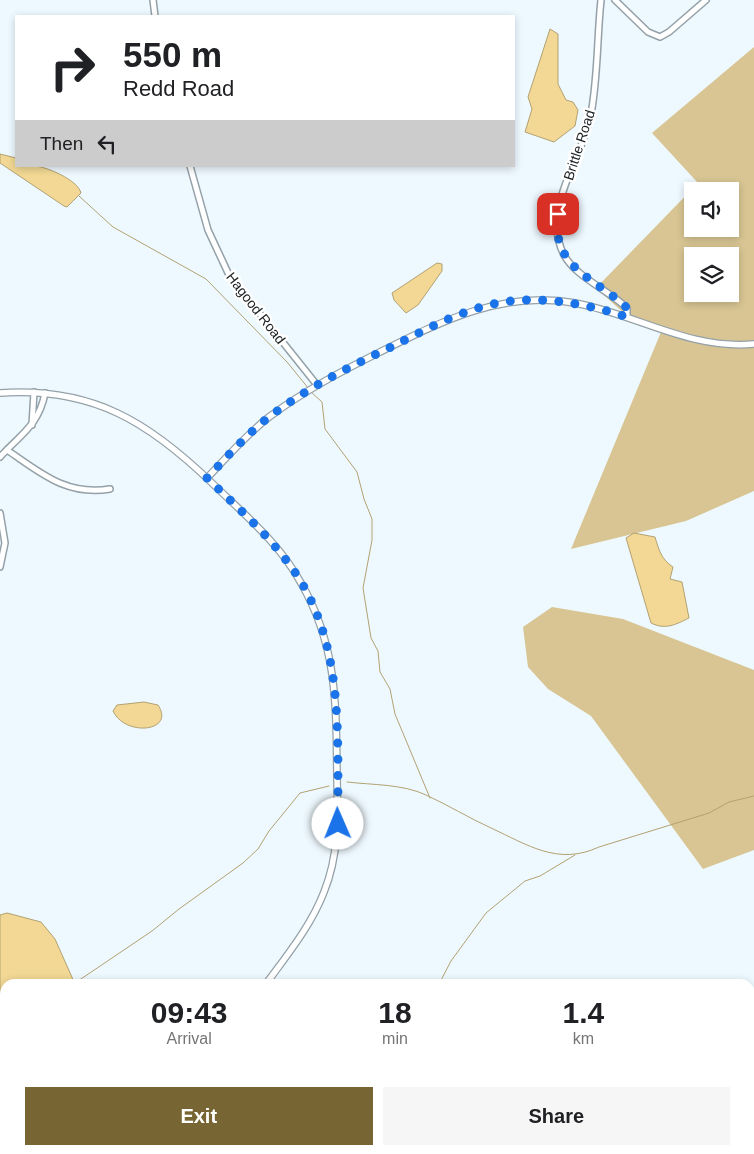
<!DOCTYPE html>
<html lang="en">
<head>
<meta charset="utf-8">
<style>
	:root { --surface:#fff; --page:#f6f6f6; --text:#202124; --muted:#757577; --accent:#786534 }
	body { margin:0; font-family:Arial,sans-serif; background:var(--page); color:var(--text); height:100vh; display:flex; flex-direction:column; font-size:19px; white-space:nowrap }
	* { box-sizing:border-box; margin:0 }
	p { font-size:16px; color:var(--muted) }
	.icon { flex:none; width:28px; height:28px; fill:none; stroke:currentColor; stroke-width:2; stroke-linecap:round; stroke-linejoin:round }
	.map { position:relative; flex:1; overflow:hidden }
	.sheet { position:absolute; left:0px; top:979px; width:755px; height:176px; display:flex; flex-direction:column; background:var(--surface); border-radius:15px 15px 0 0; box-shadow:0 2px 8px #0003 }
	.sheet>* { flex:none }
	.hud { position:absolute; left:15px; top:15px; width:500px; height:152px; border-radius:0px; box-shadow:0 2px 8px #0003; background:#fff; color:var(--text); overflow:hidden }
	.buttons { position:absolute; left:684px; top:182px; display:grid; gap:10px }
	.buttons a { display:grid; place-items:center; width:55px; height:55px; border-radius:0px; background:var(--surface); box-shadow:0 2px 8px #0003; font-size:25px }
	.pin { position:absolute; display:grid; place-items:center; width:42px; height:42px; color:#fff; margin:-21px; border-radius:10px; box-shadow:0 2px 8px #0006 }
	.me { position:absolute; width:55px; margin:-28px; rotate:359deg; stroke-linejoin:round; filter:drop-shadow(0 0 4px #0008) }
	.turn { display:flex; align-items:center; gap:18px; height:105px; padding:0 25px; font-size:22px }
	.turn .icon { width:65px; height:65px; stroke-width:2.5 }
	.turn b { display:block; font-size:35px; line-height:42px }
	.then { display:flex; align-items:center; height:48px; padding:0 25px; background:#0003; gap:10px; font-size:19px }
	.eta { display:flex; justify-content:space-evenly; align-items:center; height:85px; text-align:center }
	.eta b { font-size:30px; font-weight:700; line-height:35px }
	.button { display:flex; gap:10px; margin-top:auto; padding:10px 25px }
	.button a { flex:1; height:58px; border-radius:0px; background:var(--accent); color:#fff; font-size:20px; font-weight:700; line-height:58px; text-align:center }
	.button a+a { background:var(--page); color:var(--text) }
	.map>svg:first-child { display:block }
	.green { fill:#d8c593; fill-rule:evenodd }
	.water { fill:#f2d894; stroke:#b2a172 }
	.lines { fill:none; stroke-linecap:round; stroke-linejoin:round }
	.stream { stroke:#b2a172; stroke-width:1 }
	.minor-casing { stroke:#94a1a8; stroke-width:8 }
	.tertiary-casing { stroke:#94a1a8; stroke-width:8 }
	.minor { stroke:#fff; stroke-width:5 }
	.tertiary { stroke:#fff; stroke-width:5.5 }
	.route { stroke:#1a73e8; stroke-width:9; stroke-dasharray:0 16.2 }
	.labels { text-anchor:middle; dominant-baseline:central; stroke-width:5; stroke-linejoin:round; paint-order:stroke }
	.street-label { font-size:14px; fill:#1b2022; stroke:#fff }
</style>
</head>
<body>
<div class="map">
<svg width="754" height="1154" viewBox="0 0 754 1154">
	<rect width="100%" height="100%" fill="#eef9ff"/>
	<g class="green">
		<path d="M 754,47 L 754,491 L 686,521 L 571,549 L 661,332 L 627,316 L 596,288 L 698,183 L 652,133 ZM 692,191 L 730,191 L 730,229 L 692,229 ZM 692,256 L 730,256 L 730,294 L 692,294 Z"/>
		<path d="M 552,607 L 623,619 L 754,670 L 754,850 L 703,869 L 591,716 L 548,689 L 528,667 L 523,627 Z"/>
	</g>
	<g class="water">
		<path d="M 550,29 L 558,34 L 558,84 L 566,100 L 573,102 L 578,110 L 575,126 L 554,142 L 525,132 L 532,109 L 528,97 Z"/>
		<path d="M 0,154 L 16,158 L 16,166 C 24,166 34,165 41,167 C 53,170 78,181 81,193 L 67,207 L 64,206 L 0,163 Z"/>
		<path d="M 437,263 L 442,264 L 442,271 L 418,305 L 406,313 L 394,300 L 392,293 Z"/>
		<path d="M 634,533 L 655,537 C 659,550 661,559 673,567 L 670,579 L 682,582 L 689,618 C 675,625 665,630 651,623 L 626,538 Z"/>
		<path d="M 144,702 L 158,705 C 176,732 125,737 113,711 L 117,705 Z"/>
		<path d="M 7,913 L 41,922 L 55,939 L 75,984 L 5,984 L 5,1004 L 0,1006 L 0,915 Z"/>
	</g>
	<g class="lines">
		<g class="stream">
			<path d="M 79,196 L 113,227 L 206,279 L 287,362 L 309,389"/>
			<path d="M 311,392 L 322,402 L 325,429 L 357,472 L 364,499 L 372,519 L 372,540 L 363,588 L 371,638 L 378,651 L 380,672 L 390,689 L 395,714 L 430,798"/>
			<path d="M 347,782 C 372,785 403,784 426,795 C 448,805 469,818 491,828 C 528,845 558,866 599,847 L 709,813 L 729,802 L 754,796"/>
			<path d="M 75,983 L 152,931 L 179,909 L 243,863 L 258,849 L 269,831 L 300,793 L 329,786"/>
			<path d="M 439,984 L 451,961 L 486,913 L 525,881 L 540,876 L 575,855"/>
			<path d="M 484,1150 L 487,1154"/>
		</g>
		<g class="minor-casing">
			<g id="minor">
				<path d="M 153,0 L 155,16"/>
				<path d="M 601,0 C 597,37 598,77 591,114 C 583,159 540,208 564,255 C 576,277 608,290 627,308 L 627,317"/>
				<path d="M 615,0 L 648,32 L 660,37 L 669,32 L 706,0"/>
				<path d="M 190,166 L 208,230 L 229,275 L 317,385"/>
				<path d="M 32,425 L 34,392"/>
				<path d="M 7,450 C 41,473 66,496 110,489"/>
				<path d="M 0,457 C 21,434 39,425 45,393"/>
				<path d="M 0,513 L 5,543 L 0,567"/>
				<path d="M 69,1150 L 72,1154"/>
				<path d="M 720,1150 L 724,1154"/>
			</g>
		</g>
		<g class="tertiary-casing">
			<g id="tertiary">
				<path d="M 0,393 C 93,387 149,422 213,484 C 245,515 280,544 301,583 C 338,647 336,707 337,778 C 338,817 339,855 324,892 C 311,926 287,955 266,984"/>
				<path d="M 207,478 C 227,457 247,434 269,417 C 304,391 342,371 380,352 C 442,321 503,290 575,303 C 636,314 689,350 754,344"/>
				<path d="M 189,1154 L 189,1150"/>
			</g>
		</g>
		<use href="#minor" class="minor"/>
		<use href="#tertiary" class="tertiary"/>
	</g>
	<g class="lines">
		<path class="route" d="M 338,824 C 337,733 346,636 286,560 C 263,530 234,504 207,478 C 227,457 247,434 269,417 C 307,388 349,367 391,347 C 429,328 468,306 511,301 C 551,297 590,305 627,317 L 627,308 C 595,277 551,269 558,214"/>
	</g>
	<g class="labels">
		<g class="street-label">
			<text transform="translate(579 145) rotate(-72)">Brittle Road</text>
			<text transform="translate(256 308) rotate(52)">Hagood Road</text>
		</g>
	</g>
</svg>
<div class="buttons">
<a><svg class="icon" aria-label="sound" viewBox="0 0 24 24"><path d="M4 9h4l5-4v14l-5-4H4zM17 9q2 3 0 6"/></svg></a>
<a><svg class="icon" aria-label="layers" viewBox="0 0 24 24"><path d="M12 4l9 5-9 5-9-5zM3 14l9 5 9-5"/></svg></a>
</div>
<div class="pin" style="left:558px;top:214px;background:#d93025"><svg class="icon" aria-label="arrive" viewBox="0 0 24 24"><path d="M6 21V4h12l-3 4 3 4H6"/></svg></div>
<svg class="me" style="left:338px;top:824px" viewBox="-20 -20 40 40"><circle r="19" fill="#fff"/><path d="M0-13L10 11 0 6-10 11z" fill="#1a73e8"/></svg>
<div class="hud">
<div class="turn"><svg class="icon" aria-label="right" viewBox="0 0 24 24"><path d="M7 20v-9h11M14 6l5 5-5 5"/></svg><div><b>550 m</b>Redd Road</div></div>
<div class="then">Then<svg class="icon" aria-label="left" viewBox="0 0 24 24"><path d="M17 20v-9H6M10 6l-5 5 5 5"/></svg></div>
</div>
<section class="sheet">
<div class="eta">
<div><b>09:43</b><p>Arrival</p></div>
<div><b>18</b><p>min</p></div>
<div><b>1.4</b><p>km</p></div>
</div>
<div class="button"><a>Exit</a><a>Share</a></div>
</section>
</div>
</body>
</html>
